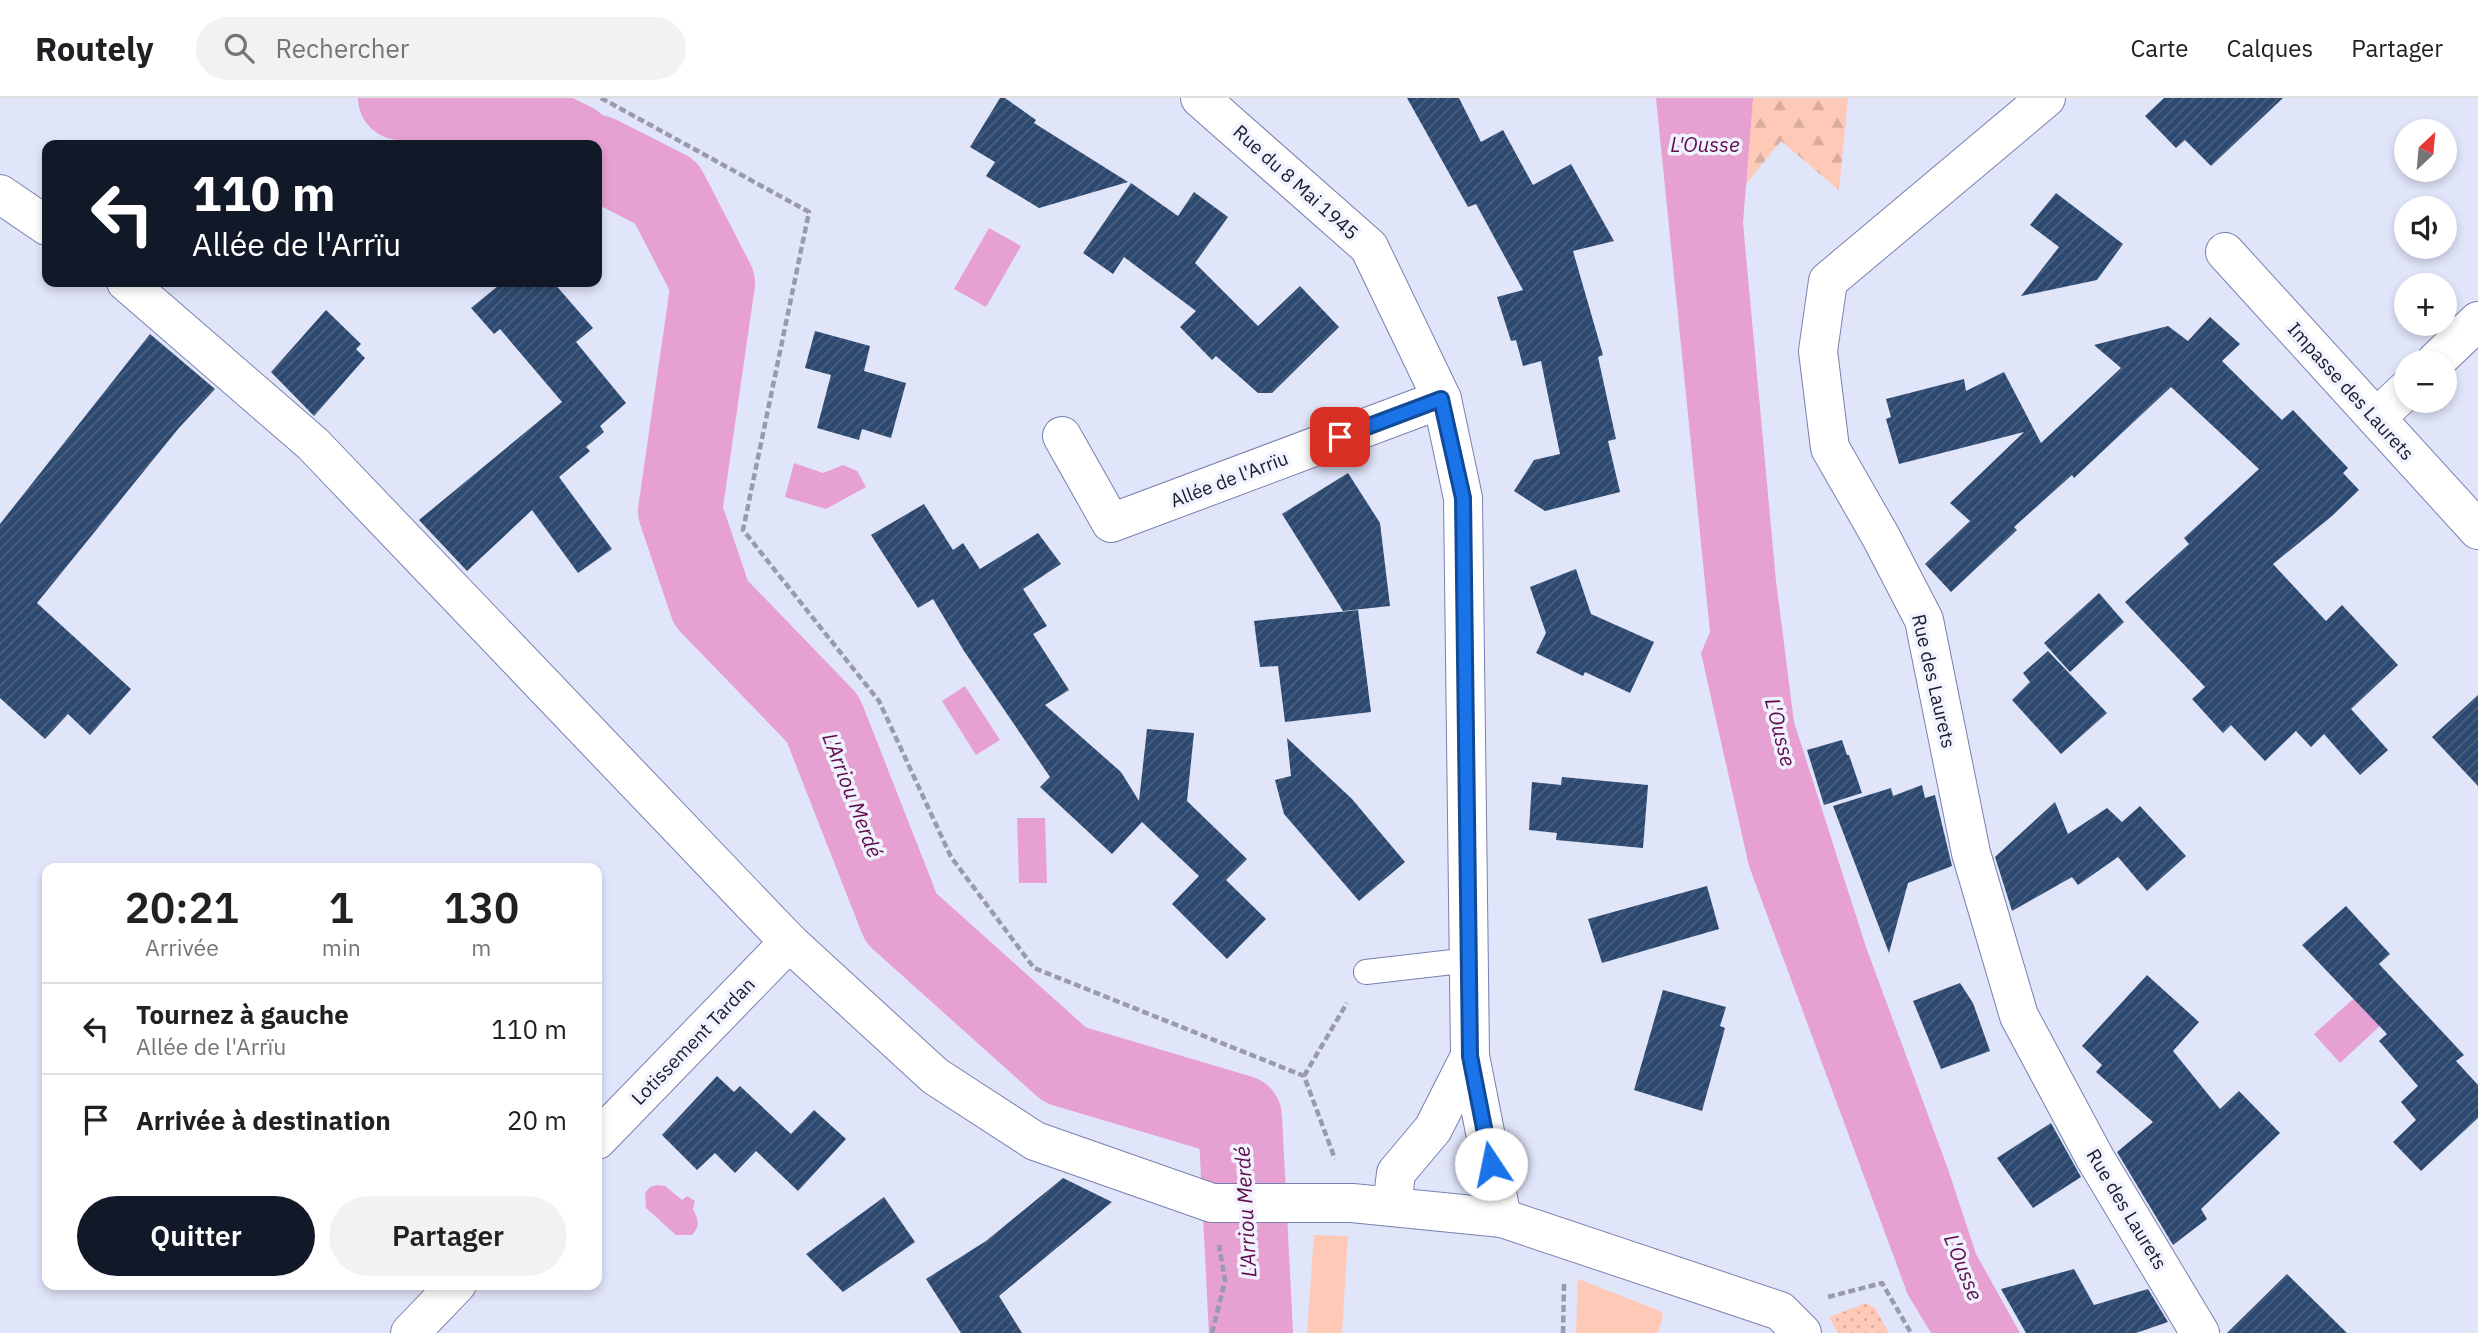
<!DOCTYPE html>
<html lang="fr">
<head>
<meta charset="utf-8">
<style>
	:root { --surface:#fff; --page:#f2f2f2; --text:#202124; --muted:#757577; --line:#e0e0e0; --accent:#111827 }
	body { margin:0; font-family:"IBM Plex Sans",sans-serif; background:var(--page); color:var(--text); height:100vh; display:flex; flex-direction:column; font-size:26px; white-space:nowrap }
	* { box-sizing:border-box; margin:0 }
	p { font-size:23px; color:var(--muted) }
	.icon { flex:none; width:38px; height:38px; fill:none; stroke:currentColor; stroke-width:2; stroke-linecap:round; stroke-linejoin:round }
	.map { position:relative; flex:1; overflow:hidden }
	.drawer { position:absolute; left:42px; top:765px; width:560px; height:427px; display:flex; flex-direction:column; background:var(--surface); border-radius:14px; box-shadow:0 4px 10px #0003 }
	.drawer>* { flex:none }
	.top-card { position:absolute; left:42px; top:42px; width:560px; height:147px; border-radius:14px; box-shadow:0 4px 10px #0003; background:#111827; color:#fff; overflow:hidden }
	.needle { width:46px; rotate:26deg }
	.tools { position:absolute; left:2394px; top:21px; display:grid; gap:14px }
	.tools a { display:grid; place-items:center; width:63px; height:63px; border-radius:50%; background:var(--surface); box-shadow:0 4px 10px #0003; font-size:35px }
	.pin { position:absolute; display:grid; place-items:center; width:60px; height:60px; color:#fff; margin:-30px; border-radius:14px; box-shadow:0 4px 10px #0006 }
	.me { position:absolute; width:77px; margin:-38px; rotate:349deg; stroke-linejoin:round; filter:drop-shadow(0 0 5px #0008) }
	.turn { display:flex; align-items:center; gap:24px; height:147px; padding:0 35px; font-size:32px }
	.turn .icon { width:91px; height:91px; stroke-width:2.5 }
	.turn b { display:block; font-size:49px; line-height:60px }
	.eta { display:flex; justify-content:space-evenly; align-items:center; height:119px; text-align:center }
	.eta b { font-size:42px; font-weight:600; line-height:49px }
	.cta { display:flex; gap:14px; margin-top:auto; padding:14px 35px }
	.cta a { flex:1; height:80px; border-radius:42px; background:var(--accent); color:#fff; font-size:28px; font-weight:600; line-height:80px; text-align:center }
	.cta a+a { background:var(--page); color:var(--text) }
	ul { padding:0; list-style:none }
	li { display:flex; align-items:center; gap:21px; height:91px; padding:0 35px; border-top:2px solid var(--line) }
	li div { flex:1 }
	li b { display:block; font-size:26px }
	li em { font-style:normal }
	header { display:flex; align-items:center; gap:42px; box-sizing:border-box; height:98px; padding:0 35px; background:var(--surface); border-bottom:2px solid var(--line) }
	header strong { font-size:33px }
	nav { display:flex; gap:38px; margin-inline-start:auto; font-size:24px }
	.search { width:490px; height:63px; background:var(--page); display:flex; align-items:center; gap:18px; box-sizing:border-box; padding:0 24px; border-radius:38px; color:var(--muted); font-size:26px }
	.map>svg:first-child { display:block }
	.grass { fill:url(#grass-dots) }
	.forest { fill:url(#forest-firs) }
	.garden { fill:#ffc9b8 }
	.water { fill:#e6a0d1 }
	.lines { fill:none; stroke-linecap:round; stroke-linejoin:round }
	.river { stroke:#e6a0d1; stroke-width:84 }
	.building { fill:url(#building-hatch) }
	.service-casing { stroke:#7980b0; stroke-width:26 }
	.minor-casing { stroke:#7980b0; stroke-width:40 }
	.path { stroke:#989baf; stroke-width:4.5; stroke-dasharray:7 3.5; stroke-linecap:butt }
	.service { stroke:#fff; stroke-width:24 }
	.minor { stroke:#fff; stroke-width:38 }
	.route-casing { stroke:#114b97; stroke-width:18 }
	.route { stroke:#1a73e8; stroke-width:12 }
	.labels { text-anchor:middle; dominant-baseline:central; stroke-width:7; stroke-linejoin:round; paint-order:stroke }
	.street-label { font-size:19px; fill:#191b2e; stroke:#f0f2fd }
	.water-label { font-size:21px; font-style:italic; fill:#5e0c4e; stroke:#f0f2fd }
</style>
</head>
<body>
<header>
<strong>Routely</strong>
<div class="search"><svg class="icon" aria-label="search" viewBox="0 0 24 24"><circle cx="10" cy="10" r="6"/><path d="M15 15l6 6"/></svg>Rechercher</div>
<nav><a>Carte</a><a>Calques</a><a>Partager</a></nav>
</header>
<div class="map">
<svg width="2478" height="1235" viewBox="0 0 2478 1235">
	<defs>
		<pattern id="grass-dots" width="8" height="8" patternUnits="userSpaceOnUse" patternTransform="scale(1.75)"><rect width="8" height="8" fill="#ffc9b8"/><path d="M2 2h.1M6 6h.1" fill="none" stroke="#daac9e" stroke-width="1.8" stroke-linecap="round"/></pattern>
		<pattern id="forest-firs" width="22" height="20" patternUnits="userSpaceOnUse" patternTransform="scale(1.75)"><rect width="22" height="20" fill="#ffc9b8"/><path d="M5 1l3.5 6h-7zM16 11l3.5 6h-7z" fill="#daac9e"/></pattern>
		<pattern id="building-hatch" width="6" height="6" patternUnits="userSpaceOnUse" patternTransform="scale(1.75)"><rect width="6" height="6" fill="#2e496f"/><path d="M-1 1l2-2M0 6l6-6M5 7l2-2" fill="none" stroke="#4a607f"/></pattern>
	</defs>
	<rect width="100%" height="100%" fill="#e1e5fa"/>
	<path class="grass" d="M 1866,1205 L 1875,1210 L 1889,1235 L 1838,1235 L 1829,1219 Z"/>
	<path class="forest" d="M 1751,0 L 1848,0 L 1839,92 L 1781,43 L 1745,87 Z"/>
	<g class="garden">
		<path d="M 1314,1137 L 1348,1138 L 1342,1235 L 1307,1235 Z"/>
		<path d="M 1578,1181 L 1660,1213 L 1663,1218 L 1658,1235 L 1576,1235 Z"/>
	</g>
	<g class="water">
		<path d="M 1656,0 L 1753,0 L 1743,125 L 1776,483 L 1794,624 L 1866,849 L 1948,1071 L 1976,1156 L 2020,1235 L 1931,1235 L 1908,1197 L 1749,768 L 1701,555 L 1710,534 Z"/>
		<path d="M 989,130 L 1021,148 L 986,209 L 954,191 Z"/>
		<path d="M 794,365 L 823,375 L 843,367 L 857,373 L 866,389 L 826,411 L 785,399 Z"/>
		<path d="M 965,588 L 1000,642 L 976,657 L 942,603 Z"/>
		<path d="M 1017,720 L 1045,720 L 1047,785 L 1019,785 Z"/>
		<path d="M 2370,886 L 2396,913 L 2340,965 L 2314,936 Z"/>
		<path d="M 657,1087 L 665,1088 L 682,1102 L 687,1098 L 695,1103 L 693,1111 C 698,1122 701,1127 692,1137 L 676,1137 L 646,1110 L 645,1095 L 650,1089 Z"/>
	</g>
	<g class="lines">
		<g class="river">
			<path d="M 400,0 L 510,16 L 573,47"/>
			<path d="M 597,59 L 666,94 L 713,185 L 680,413 L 711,505 L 823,621 L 901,820 L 1065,967 L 1240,1019 L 1251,1235"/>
		</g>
	</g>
	<g class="building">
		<path d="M 1000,0 L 1005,0 L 1036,22 L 1034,25 L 1128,84 L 1039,110 L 986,78 L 995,64 L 970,49 Z"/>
		<path d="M 1407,0 L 1459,0 L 1481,44 L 1503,32 L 1533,87 L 1571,66 L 1614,143 L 1573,153 L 1603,257 L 1598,259 L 1616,341 L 1608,343 L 1620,394 L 1545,413 L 1514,393 L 1534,362 L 1560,356 L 1541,263 L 1523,268 L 1516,242 L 1511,243 L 1497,199 L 1523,192 L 1476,106 L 1468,109 Z"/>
		<path d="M 2164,0 L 2283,0 L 2211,68 L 2185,42 L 2176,50 L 2145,18 Z"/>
		<path d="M 1131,85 L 1178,118 L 1194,94 L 1228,119 L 1195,165 L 1258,228 L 1300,188 L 1339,229 L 1272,295 L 1258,295 L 1216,258 L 1212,262 L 1180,229 L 1196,213 L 1124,159 L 1113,176 L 1083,155 Z"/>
		<path d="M 2056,95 L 2123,146 L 2097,182 L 2021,198 L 2059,149 L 2030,127 Z"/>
		<path d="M 503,184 L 553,184 L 593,230 L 576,244 L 626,305 L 600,328 L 604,334 L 586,349 L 590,353 L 559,379 L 612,451 L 578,475 L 532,412 L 467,473 L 419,422 L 562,304 L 500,231 L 494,236 L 471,210 Z"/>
		<path d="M 326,212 L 361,246 L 356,251 L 365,260 L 314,318 L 271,274 Z"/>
		<path d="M 2210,219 L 2240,246 L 2222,263 L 2282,322 L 2293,312 L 2348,370 L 2343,375 L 2359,392 L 2332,418 L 2273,466 L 2326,523 L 2342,507 L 2398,567 L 2351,611 L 2388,652 L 2360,677 L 2324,636 L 2311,649 L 2296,633 L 2265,663 L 2231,627 L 2223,635 L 2192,601 L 2205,589 L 2125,504 L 2189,446 L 2184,440 L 2259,371 L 2171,289 L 2074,380 L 2072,377 L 2014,429 L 2017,432 L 1951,494 L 1925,466 L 1970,423 L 1950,405 L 2024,334 L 1899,366 L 1886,321 L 1891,319 L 1886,301 L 1964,281 L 1966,293 L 2004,274 L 2041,345 L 2121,270 L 2094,247 L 2168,228 L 2188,243 Z"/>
		<path d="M 815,233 L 870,248 L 864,273 L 906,285 L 891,340 L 862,331 L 859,342 L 817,330 L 831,277 L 805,270 Z"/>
		<path d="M 150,236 L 215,291 L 178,331 L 37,505 L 131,591 L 90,637 L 68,616 L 45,641 L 0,600 L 0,426 Z"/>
		<path d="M 1348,375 L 1380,425 L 1390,508 L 1343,513 L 1282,416 Z"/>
		<path d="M 924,406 L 953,452 L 963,445 L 980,471 L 1038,435 L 1061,466 L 1023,491 L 1047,528 L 1033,536 L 1069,592 L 1045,607 L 1121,674 L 1139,703 L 1147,631 L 1194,635 L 1187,703 L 1247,761 L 1226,782 L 1266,821 L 1227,861 L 1172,806 L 1199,778 L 1142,724 L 1112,756 L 1040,689 L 1050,679 L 964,553 L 933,501 L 918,510 L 871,437 Z"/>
		<path d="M 1576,471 L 1591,516 L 1654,544 L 1630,595 L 1585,574 L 1583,578 L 1536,555 L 1546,535 L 1530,489 Z"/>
		<path d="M 2099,495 L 2124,524 L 2070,574 L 2044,545 Z"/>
		<path d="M 1358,512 L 1371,614 L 1285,624 L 1278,568 L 1260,569 L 1254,523 Z"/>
		<path d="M 2048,553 L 2107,615 L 2061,656 L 2012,602 L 2030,584 L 2023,575 Z"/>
		<path d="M 2478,597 L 2478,688 L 2432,639 Z"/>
		<path d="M 1287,640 L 1352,701 L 1405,764 L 1359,803 L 1284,716 L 1275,682 L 1291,678 Z"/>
		<path d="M 1842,642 L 1847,657 L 1849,657 L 1862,695 L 1824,707 L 1807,652 Z"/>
		<path d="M 1562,679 L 1648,687 L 1643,750 L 1556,742 L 1557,735 L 1529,732 L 1532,684 L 1561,687 Z"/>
		<path d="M 1922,687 L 1925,700 L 1935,697 L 1952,768 L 1908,785 L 1889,855 L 1833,708 L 1891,690 L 1893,698 Z"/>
		<path d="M 2055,704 L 2068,736 L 2107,710 L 2122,724 L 2140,708 L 2186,758 L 2147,793 L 2118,759 L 2078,787 L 2072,779 L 2012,813 L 1995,759 Z"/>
		<path d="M 1707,788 L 1719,831 L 1602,865 L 1588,821 Z"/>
		<path d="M 2346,808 L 2390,856 L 2379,866 L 2464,957 L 2456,963 L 2478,987 L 2478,1020 L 2421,1073 L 2393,1044 L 2416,1022 L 2401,1004 L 2418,988 L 2379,943 L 2387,936 L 2302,847 Z"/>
		<path d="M 2147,877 L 2199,924 L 2173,953 L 2220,1011 L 2239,993 L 2280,1035 L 2201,1111 L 2207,1121 L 2173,1147 L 2117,1054 L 2153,1024 L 2096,974 L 2102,967 L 2082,948 Z"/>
		<path d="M 1960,885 L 1973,905 L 1990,953 L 1941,971 L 1913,903 Z"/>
		<path d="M 1663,892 L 1726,909 L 1720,928 L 1725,930 L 1702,1013 L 1634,992 Z"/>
		<path d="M 717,978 L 734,994 L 740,988 L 791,1036 L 814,1012 L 846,1041 L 798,1093 L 756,1053 L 735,1075 L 715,1055 L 697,1072 L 662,1037 Z"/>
		<path d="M 2051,1025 L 2081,1079 L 2033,1110 L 1997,1060 Z"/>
		<path d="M 1063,1080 L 1112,1104 L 999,1198 L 1022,1235 L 961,1235 L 926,1181 L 986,1143 Z"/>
		<path d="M 884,1099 L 915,1144 L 843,1194 L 806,1156 Z"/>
		<path d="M 2074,1171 L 2094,1207 L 2148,1191 L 2168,1224 L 2136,1235 L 2026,1235 L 2001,1191 Z"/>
		<path d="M 2287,1176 L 2347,1235 L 2227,1235 Z"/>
	</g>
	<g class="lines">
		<g class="service-casing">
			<path id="service" d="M 1366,874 L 1470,862"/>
		</g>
		<g class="minor-casing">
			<g id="minor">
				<path d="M 1200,0 L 1369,149 L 1442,301 L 1463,400 L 1470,958 L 1502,1120"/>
				<path d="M 2046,0 L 1828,183 L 1818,253 L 1830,350 L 1881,439 L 1924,522 L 1971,755 L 2019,918 L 2095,1060 L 2200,1235"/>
				<path d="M 0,96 L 47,128"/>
				<path d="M 2225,154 L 2478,432"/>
				<path d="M 126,184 L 313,346 L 789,844 L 935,978 L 1035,1043 L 1212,1105 L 1352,1105 L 1502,1120 L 1780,1213 L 1802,1235"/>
				<path d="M 2435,264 L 2478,223"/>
				<path d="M 2376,320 L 2406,292"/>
				<path d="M 1062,338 L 1111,425 L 1442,301"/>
				<path d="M 597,1042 L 789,844"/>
				<path d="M 1392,1109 L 1396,1075 L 1433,1031 L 1470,958"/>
				<path d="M 410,1235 L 457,1186"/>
			</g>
		</g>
		<g class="path">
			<path d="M 601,0 L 809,114 L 743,432 L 879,603 L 951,759 L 1034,870 L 1304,978 L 1335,1061"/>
			<path d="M 1304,978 L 1347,905"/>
			<path d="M 1828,1199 L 1882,1185 L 1911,1235"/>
			<path d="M 1212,1235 L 1225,1183 L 1219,1147"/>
			<path d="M 1563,1235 L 1564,1186"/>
		</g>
		<use href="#service" class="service"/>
		<use href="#minor" class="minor"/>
	</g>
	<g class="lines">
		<g class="route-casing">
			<path id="route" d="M 1340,339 L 1441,301 L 1463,400 L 1470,958 L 1491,1066"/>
		</g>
		<use href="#route" class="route"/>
	</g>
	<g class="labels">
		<g class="street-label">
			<text transform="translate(1296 84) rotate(42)">Rue du 8 Mai 1945</text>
			<text transform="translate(2351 293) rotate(48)">Impasse des Laurets</text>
			<text transform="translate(1229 381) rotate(-21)">Allée de l'Arrïu</text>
			<text transform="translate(1934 583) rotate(77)">Rue des Laurets</text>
			<text transform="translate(693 943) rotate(-46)">Lotissement Tardan</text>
			<text transform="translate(2127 1111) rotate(59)">Rue des Laurets</text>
		</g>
		<g class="water-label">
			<text x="1705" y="46">L'Ousse</text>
			<text transform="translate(1781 634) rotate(76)">L'Ousse</text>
			<text transform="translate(853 697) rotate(69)">L'Arriou Merdé</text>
			<text transform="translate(1245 1114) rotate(-93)">L'Arriou Merdé</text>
			<text transform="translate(1964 1169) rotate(68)">L'Ousse</text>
		</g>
	</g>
</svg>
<div class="tools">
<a><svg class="needle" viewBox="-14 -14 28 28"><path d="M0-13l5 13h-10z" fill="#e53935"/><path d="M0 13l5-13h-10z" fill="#757577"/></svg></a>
<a><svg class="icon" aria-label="sound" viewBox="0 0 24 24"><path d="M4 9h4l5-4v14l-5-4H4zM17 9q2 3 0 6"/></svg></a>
<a>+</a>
<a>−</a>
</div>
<div class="pin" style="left:1340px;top:339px;background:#d93025"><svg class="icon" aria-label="arrive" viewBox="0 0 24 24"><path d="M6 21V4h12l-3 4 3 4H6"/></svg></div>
<svg class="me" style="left:1491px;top:1066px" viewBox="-20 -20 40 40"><circle r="19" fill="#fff"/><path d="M0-13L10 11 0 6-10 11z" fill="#1a73e8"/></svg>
<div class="top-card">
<div class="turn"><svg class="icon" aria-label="left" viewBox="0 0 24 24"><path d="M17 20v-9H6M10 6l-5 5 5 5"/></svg><div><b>110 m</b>Allée de l'Arrïu</div></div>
</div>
<section class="drawer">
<div class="eta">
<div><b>20:21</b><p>Arrivée</p></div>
<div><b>1</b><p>min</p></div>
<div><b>130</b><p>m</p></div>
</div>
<ul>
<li><svg class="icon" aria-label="left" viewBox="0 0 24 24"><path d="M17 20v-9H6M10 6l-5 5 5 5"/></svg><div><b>Tournez à gauche</b><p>Allée de l'Arrïu</p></div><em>110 m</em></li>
<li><svg class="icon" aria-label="arrive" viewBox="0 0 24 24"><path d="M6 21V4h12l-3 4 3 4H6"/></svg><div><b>Arrivée à destination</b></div><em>20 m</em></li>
</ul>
<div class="cta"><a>Quitter</a><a>Partager</a></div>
</section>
</div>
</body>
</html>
